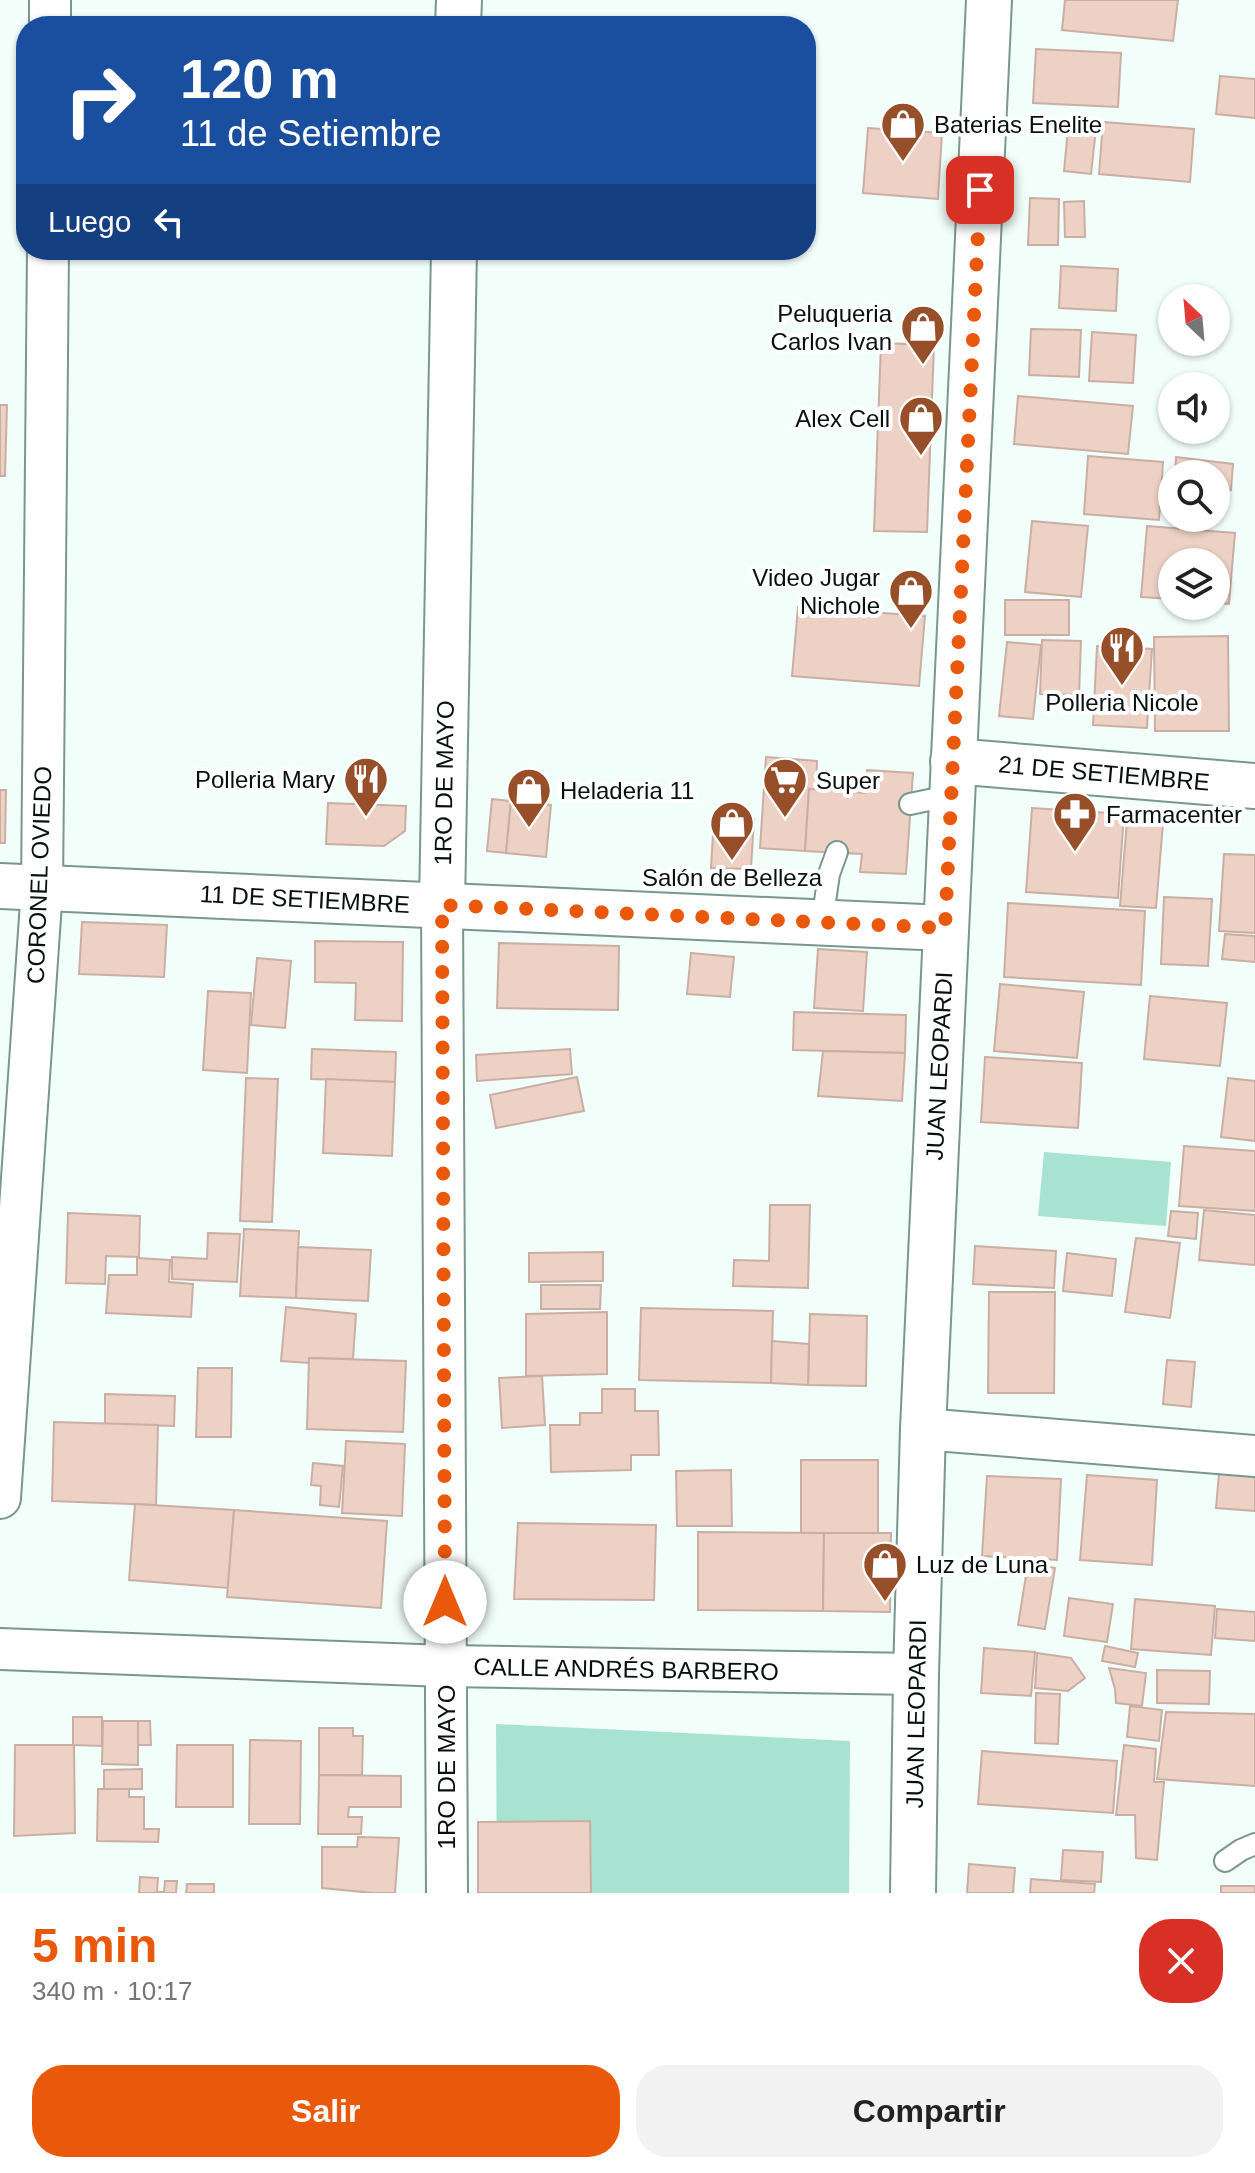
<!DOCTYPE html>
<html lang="es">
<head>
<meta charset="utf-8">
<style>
	:root { --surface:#fff; --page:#f2f2f2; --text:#222; --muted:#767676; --accent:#ea580c }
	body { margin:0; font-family:Arial,sans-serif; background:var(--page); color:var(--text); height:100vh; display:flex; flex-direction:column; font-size:30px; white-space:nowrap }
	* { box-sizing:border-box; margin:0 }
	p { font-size:26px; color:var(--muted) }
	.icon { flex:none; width:44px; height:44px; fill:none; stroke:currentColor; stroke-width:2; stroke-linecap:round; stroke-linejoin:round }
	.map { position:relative; height:1893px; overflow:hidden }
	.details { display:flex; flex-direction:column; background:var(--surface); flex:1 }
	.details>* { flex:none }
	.hud { position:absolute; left:16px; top:16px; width:800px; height:244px; border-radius:32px; box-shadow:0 2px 6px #0004; background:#1a4fa0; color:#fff; overflow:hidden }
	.needle { width:52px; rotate:334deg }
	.fabs { position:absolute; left:1158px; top:284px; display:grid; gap:16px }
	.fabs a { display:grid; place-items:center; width:72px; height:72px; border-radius:50%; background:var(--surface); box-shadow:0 2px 6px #0004; font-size:40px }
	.pin { position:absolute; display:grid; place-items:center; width:68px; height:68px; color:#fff; margin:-34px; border-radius:16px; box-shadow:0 4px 12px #0006 }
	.me { position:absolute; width:88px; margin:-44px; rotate:0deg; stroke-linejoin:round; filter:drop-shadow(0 0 6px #0008) }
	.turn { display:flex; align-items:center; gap:28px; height:168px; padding:0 32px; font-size:36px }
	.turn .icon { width:104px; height:104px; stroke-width:2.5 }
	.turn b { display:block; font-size:56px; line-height:68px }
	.then { display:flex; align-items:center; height:76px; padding:0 32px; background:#0003; gap:16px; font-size:30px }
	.round { display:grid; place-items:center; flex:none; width:84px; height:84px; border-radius:32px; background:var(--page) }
	.head { display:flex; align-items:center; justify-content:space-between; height:136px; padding:0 32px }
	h1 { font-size:48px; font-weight:800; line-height:60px; color:var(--accent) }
	.primary-button { display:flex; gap:16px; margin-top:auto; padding:16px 32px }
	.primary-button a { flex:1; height:92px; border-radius:32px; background:var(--accent); color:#fff; font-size:32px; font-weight:800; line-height:92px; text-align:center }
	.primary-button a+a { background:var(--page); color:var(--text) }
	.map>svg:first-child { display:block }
	.green { fill:#a8e2d0 }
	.building { fill:#ecd1c4; stroke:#c9afa3; stroke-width:2 }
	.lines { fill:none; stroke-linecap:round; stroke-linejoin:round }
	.service-casing { stroke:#7a978e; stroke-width:24 }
	.minor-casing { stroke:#7a978e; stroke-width:44 }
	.tertiary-casing { stroke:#7a978e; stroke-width:48 }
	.secondary-casing { stroke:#7a978e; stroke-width:48 }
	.service { stroke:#fff; stroke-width:20 }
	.minor { stroke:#fff; stroke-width:40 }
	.tertiary { stroke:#fff; stroke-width:44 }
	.secondary { stroke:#fff; stroke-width:44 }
	.route { stroke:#ea580c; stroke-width:14; stroke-dasharray:0 25.2 }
	.labels { text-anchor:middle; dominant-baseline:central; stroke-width:8; stroke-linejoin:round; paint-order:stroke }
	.poi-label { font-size:24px; fill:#06110e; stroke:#fff; text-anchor:start }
	.street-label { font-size:24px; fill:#06110e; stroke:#fff }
</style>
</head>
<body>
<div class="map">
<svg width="1255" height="1893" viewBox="0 0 1255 1893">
	<rect width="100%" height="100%" fill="#f2fefa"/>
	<g class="green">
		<path d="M 1044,1152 L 1171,1162 L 1166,1226 L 1038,1216 Z"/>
		<path d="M 496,1724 L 850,1741 L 849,1893 L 497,1893 Z"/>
	</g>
	<g class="building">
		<path d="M 1065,0 L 1178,0 L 1173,41 L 1062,30 Z"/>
		<path d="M 1036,49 L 1121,53 L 1118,107 L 1033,103 Z"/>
		<path d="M 1220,76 L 1255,79 L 1255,118 L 1216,114 Z"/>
		<path d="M 1069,118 L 1097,120 L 1091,174 L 1064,171 Z"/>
		<path d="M 1103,122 L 1194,129 L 1190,182 L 1099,174 Z"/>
		<path d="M 868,128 L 942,133 L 938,199 L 863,193 Z"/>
		<path d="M 1030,198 L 1059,199 L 1058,245 L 1028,245 Z"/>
		<path d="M 1084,201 L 1085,237 L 1065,237 L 1064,202 Z"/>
		<path d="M 1061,266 L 1118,269 L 1116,311 L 1059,308 Z"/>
		<path d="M 1031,329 L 1081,330 L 1079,377 L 1029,375 Z"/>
		<path d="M 1092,332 L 1136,335 L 1133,383 L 1089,381 Z"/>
		<path d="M 881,343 L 934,345 L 927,532 L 874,531 Z"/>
		<path d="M 1018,396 L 1133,406 L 1128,454 L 1014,444 Z"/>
		<path d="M 0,405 L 7,405 L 5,476 L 0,476 Z"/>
		<path d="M 1088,456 L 1163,462 L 1159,520 L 1084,514 Z"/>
		<path d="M 1176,457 L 1233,464 L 1231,490 L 1216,488 L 1216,474 L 1175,474 Z"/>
		<path d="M 1032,521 L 1088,526 L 1081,597 L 1025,592 Z"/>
		<path d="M 1147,526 L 1235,533 L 1229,604 L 1216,603 L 1216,562 L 1172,562 L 1172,599 L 1141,597 Z"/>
		<rect x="1005" y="600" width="64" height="35"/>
		<path d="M 798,607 L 925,616 L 919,686 L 792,676 Z"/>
		<path d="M 1228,636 L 1229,731 L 1155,731 L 1154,637 Z"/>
		<path d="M 1042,640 L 1081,641 L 1079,695 L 1040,694 Z"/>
		<path d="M 1007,642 L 1041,645 L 1033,719 L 999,716 Z"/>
		<path d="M 1097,646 L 1152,649 L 1147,728 L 1093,725 Z"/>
		<path d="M 766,757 L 817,761 L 816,790 L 809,789 L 805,851 L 760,848 Z"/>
		<path d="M 867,770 L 913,773 L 906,874 L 860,872 L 862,854 L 805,851 L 809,789 L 865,793 Z"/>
		<path d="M 0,790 L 6,790 L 5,843 L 0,843 Z"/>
		<path d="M 492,799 L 511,801 L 506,853 L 487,851 Z"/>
		<path d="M 511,801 L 551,805 L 546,857 L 506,853 Z"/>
		<path d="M 328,803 L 406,806 L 405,831 L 384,846 L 326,844 Z"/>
		<path d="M 1032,808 L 1124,814 L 1118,898 L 1026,892 Z"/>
		<path d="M 714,817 L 754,819 L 751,869 L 711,868 Z"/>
		<path d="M 1127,820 L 1163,823 L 1156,908 L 1120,906 Z"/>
		<path d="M 1224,854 L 1255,855 L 1255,933 L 1219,931 Z"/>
		<path d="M 1164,897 L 1212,899 L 1208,966 L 1161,964 Z"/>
		<path d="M 1008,903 L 1145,911 L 1141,985 L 1004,977 Z"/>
		<path d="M 82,922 L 167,925 L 164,977 L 79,974 Z"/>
		<path d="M 1225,934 L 1255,936 L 1255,962 L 1222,959 Z"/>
		<path d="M 315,941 L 403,942 L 402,1021 L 355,1020 L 356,983 L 315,982 Z"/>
		<path d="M 499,943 L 619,946 L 618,1010 L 497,1008 Z"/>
		<path d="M 818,949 L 867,952 L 863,1011 L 814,1008 Z"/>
		<path d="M 691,953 L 734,957 L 730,997 L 687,994 Z"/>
		<path d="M 257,958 L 291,961 L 285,1028 L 251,1025 Z"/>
		<path d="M 1000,984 L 1084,992 L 1077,1058 L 994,1051 Z"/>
		<path d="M 208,991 L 251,993 L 247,1073 L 203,1070 Z"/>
		<path d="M 1150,996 L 1227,1003 L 1220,1066 L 1144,1059 Z"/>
		<path d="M 794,1012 L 906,1015 L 905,1053 L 793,1050 Z"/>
		<path d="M 312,1049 L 396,1052 L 395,1082 L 311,1079 Z"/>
		<path d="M 570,1049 L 572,1074 L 477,1081 L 476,1055 Z"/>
		<path d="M 823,1051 L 905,1053 L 902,1101 L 818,1096 Z"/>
		<path d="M 985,1057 L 1082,1063 L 1078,1128 L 981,1122 Z"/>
		<path d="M 577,1077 L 584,1111 L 496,1128 L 490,1095 Z"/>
		<path d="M 246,1078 L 278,1079 L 272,1222 L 240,1221 Z"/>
		<path d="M 1228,1078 L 1255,1081 L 1255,1141 L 1221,1137 Z"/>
		<path d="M 326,1079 L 395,1082 L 392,1156 L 323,1153 Z"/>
		<path d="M 1184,1146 L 1255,1151 L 1255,1211 L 1179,1206 Z"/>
		<path d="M 770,1205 L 810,1205 L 808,1288 L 733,1286 L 734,1260 L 769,1261 Z"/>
		<path d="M 1204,1210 L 1255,1215 L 1255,1265 L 1199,1260 Z"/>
		<path d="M 1171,1211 L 1198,1213 L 1196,1239 L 1168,1236 Z"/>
		<path d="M 68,1213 L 140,1216 L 139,1257 L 106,1256 L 105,1284 L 66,1283 Z"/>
		<path d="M 244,1229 L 299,1231 L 296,1298 L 240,1296 Z"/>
		<path d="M 208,1233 L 240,1234 L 237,1282 L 172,1279 L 172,1257 L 207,1259 Z"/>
		<path d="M 1136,1238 L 1180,1243 L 1170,1318 L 1125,1312 Z"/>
		<path d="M 975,1246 L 1056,1251 L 1054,1288 L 973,1284 Z"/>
		<path d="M 298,1247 L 371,1250 L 368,1301 L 296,1298 Z"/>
		<path d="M 603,1252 L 603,1281 L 529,1282 L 529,1253 Z"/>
		<path d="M 1067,1253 L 1116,1259 L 1112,1296 L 1063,1291 Z"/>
		<path d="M 137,1258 L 170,1260 L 169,1282 L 193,1284 L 191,1317 L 106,1313 L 109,1275 L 137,1275 Z"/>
		<path d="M 541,1285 L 601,1285 L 600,1309 L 541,1309 Z"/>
		<path d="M 989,1292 L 1055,1292 L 1054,1393 L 988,1393 Z"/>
		<path d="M 286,1307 L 356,1314 L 353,1359 L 309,1358 L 309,1363 L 281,1361 Z"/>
		<path d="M 641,1308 L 773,1311 L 771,1383 L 639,1380 Z"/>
		<path d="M 607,1312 L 607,1374 L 526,1376 L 526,1314 Z"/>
		<path d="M 810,1314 L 867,1316 L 866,1386 L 808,1385 Z"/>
		<path d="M 772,1341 L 809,1344 L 808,1385 L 771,1383 Z"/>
		<path d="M 309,1358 L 406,1361 L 403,1432 L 307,1429 Z"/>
		<path d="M 1167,1360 L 1195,1362 L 1191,1407 L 1163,1404 Z"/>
		<path d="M 198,1368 L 232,1368 L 231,1437 L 196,1437 Z"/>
		<path d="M 542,1376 L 545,1425 L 502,1428 L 499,1378 Z"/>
		<path d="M 602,1389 L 635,1389 L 635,1411 L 658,1411 L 659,1455 L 631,1455 L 631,1470 L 551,1472 L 550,1425 L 580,1425 L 580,1413 L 602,1413 Z"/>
		<path d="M 105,1394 L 175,1396 L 174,1426 L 105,1424 Z"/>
		<path d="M 54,1422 L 158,1425 L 156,1505 L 52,1501 Z"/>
		<path d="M 346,1441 L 405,1444 L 402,1516 L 342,1513 Z"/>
		<rect x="801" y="1460" width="77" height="73"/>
		<path d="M 313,1463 L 343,1466 L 339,1507 L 320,1505 L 321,1486 L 311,1485 Z"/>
		<path d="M 731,1470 L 732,1526 L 677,1526 L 676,1471 Z"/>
		<path d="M 1219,1473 L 1255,1476 L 1255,1511 L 1216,1508 Z"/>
		<path d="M 1087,1475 L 1157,1480 L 1152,1565 L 1080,1560 Z"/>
		<path d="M 987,1476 L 1061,1479 L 1057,1560 L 982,1556 Z"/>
		<path d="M 135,1504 L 234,1510 L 228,1588 L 129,1580 Z"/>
		<path d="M 234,1510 L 387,1521 L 381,1608 L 227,1597 Z"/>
		<path d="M 518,1523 L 656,1525 L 654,1600 L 514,1599 Z"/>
		<path d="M 698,1532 L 824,1533 L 823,1611 L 698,1610 Z"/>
		<path d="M 824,1533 L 891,1533 L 890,1612 L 823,1611 Z"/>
		<path d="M 1028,1563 L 1055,1568 L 1045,1629 L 1018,1625 Z"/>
		<path d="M 1069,1598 L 1113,1604 L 1107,1642 L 1064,1636 Z"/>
		<path d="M 1135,1599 L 1215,1606 L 1211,1655 L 1131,1649 Z"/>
		<path d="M 1217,1609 L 1255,1612 L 1255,1641 L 1215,1638 Z"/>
		<path d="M 1105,1646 L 1138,1653 L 1135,1667 L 1102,1661 Z"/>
		<path d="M 984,1648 L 1035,1652 L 1031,1696 L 981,1693 Z"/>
		<path d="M 1037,1653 L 1071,1658 L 1085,1678 L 1068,1691 L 1035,1688 Z"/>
		<path d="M 1109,1668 L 1146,1673 L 1142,1706 L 1116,1703 L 1115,1689 Z"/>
		<path d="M 1157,1670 L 1210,1671 L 1209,1704 L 1157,1703 Z"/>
		<path d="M 1036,1693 L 1060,1694 L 1058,1744 L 1035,1743 Z"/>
		<path d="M 1130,1706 L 1162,1710 L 1159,1741 L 1127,1737 Z"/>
		<path d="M 1166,1712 L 1255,1714 L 1255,1786 L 1157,1779 Z"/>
		<path d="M 73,1717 L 102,1717 L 102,1746 L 73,1745 Z"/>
		<path d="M 103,1721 L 138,1721 L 138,1765 L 102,1764 Z"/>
		<path d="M 138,1721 L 150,1721 L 151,1745 L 138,1745 Z"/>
		<path d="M 319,1728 L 353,1728 L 353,1736 L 363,1736 L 362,1775 L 319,1775 Z"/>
		<path d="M 250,1740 L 301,1741 L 300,1824 L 249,1824 Z"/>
		<path d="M 15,1745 L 74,1745 L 75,1833 L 14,1836 Z"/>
		<path d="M 177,1745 L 233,1745 L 233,1807 L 176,1807 Z"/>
		<path d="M 1124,1745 L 1156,1749 L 1154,1782 L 1164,1782 L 1157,1860 L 1136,1858 L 1135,1815 L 1116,1815 Z"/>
		<path d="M 982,1751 L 1117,1761 L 1113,1813 L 978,1804 Z"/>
		<path d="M 142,1769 L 142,1789 L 104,1789 L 104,1770 Z"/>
		<path d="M 319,1775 L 401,1776 L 401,1807 L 349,1807 L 348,1817 L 362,1817 L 361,1834 L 318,1834 Z"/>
		<path d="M 98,1789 L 129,1789 L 129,1797 L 144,1797 L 144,1829 L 159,1829 L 158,1842 L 97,1841 Z"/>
		<path d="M 590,1821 L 591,1893 L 478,1893 L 478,1822 Z"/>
		<path d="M 358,1837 L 399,1838 L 395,1893 L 373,1893 L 322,1888 L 322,1847 L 357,1847 Z"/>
		<path d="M 1063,1850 L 1103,1852 L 1101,1882 L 1061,1880 Z"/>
		<path d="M 969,1864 L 1015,1868 L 1013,1893 L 967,1893 Z"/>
		<path d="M 140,1877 L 158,1878 L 157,1892 L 164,1892 L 165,1881 L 177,1881 L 176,1893 L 139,1893 Z"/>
		<path d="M 1031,1879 L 1095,1884 L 1094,1893 L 1030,1893 Z"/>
		<path d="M 187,1884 L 214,1884 L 214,1893 L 186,1893 Z"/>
		<rect x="1221" y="1886" width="34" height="7"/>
	</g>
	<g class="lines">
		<g class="service-casing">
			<g id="service">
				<path d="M 910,804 L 953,795"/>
				<path d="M 822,922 L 829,874 L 837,852"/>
				<path d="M 1225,1861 L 1241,1850 L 1255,1844"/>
			</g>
		</g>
		<g class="minor-casing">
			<g id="minor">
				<path d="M 50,26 L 50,0"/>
				<path d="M 442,905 L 447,1893"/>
				<path d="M 923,1429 L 1255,1456"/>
				<path d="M 0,1498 L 42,888 L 48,250"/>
				<path d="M 0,1649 L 445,1666 L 916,1674"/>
			</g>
		</g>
		<g class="tertiary-casing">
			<g id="tertiary">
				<path d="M 458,26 L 459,0"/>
				<path d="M 442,905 L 454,250"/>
			</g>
		</g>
		<g class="secondary-casing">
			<g id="secondary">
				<path d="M 953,761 L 1255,786"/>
				<path d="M 0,886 L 945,928"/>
				<path d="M 913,1893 L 916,1674 L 923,1429 L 989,0"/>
			</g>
		</g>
		<use href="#service" class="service"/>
		<use href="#minor" class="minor"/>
		<use href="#tertiary" class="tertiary"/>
		<use href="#secondary" class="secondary"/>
	</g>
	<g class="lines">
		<path class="route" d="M 445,1602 L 442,905 L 945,928 L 980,190"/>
	</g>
	<defs>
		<g id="shop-pin" transform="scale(2.3)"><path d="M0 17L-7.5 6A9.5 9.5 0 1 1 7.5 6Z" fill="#964f29" stroke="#fff"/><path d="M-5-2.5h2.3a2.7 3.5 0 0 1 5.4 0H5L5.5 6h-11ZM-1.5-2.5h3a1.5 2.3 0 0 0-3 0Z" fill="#fff"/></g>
		<g id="restaurant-pin" transform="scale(2.3)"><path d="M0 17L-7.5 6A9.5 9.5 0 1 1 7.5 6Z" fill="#964f29" stroke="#fff"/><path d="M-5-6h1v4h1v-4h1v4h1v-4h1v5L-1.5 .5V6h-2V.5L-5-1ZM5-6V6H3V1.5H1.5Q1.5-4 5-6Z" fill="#fff"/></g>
		<g id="supermarket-pin" transform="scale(2.3)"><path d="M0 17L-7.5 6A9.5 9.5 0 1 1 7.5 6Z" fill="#964f29" stroke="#fff"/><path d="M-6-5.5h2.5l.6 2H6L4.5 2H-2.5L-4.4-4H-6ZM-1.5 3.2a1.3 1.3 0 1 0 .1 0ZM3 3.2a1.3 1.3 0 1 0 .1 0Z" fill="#fff"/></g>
		<g id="pharmacy-pin" transform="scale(2.3)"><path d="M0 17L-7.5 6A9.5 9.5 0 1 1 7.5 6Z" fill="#964f29" stroke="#fff"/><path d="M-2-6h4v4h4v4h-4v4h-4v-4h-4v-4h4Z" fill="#fff"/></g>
	</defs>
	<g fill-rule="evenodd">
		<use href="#shop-pin" x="903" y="124"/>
		<use href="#shop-pin" x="923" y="327"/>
		<use href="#shop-pin" x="921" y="418"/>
		<use href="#shop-pin" x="911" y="591"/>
		<use href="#restaurant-pin" x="1122" y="648"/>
		<use href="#restaurant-pin" x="366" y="779"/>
		<use href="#supermarket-pin" x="785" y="780"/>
		<use href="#shop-pin" x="529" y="790"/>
		<use href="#pharmacy-pin" x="1075" y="814"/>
		<use href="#shop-pin" x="732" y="823"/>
		<use href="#shop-pin" x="885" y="1564"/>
	</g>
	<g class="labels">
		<g class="poi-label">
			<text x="934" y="124">Baterias Enelite</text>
			<text x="892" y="313" text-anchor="end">Peluqueria<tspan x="892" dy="28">Carlos Ivan</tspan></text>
			<text x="890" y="418" text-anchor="end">Alex Cell</text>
			<text x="880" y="577" text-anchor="end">Video Jugar<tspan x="880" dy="28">Nichole</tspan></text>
			<text x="1122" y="702" text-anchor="middle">Polleria Nicole</text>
			<text x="335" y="779" text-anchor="end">Polleria Mary</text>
			<text x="816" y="780">Super</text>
			<text x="560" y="790">Heladeria 11</text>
			<text x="1106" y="814">Farmacenter</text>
			<text x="732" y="877" text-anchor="middle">Salón de Belleza</text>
			<text x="916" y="1564">Luz de Luna</text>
		</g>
		<g class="street-label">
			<text transform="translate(1104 773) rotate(5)">21 DE SETIEMBRE</text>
			<text transform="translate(444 783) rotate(-89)">1RO DE MAYO</text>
			<text transform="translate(39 875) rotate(-88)">CORONEL OVIEDO</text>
			<text transform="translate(305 899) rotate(3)">11 DE SETIEMBRE</text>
			<text transform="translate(939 1066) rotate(-87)">JUAN LEOPARDI</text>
			<text transform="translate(626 1669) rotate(1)">CALLE ANDRÉS BARBERO</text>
			<text transform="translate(916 1714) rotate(-89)">JUAN LEOPARDI</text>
			<text transform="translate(446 1767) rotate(-90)">1RO DE MAYO</text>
		</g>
	</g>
</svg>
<div class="fabs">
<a><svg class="needle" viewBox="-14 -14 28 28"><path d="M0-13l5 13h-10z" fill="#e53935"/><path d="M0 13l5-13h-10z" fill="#767676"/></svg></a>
<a><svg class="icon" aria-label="sound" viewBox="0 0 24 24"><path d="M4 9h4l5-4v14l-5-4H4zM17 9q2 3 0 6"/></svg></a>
<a><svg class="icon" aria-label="search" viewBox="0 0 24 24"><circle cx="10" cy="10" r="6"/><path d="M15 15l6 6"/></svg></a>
<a><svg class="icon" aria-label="layers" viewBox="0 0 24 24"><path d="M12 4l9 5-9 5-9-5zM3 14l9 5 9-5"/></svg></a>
</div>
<div class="pin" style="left:980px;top:190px;background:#d93025"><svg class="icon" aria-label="arrive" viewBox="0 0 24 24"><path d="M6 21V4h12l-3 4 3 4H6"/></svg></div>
<svg class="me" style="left:445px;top:1602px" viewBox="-20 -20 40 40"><circle r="19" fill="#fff"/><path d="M0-13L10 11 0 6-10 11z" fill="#ea580c"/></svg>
<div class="hud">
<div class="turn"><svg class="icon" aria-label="right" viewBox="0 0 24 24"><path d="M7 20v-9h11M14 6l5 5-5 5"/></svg><div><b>120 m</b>11 de Setiembre</div></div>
<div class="then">Luego<svg class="icon" aria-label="left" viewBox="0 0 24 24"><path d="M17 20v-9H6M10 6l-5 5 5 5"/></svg></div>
</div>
</div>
<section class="details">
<div class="head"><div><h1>5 min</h1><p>340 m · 10:17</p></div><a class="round" style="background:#d93025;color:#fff"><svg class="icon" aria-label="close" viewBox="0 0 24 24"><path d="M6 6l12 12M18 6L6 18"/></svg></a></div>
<div class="primary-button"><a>Salir</a><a>Compartir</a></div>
</section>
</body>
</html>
